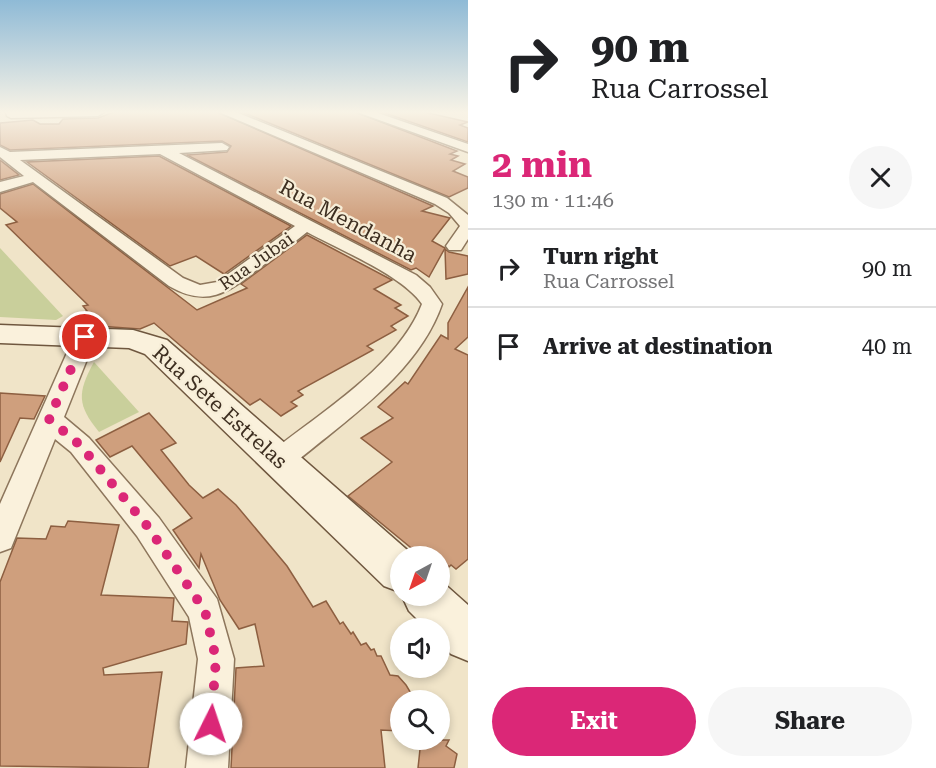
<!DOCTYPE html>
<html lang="en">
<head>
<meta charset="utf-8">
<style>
	:root { --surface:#fff; --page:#f6f6f6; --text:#202124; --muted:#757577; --line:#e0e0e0; --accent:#db2777 }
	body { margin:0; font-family:"Roboto Serif",serif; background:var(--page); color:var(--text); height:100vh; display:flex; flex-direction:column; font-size:22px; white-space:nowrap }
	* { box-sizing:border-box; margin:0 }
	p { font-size:20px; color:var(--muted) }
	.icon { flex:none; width:33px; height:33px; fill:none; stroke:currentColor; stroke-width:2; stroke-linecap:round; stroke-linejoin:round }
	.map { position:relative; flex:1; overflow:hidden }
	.panel { display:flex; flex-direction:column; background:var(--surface); width:468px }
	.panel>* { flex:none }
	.guide { background:#fff; color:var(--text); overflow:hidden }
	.needle { width:39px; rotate:220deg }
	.fabs { position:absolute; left:390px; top:546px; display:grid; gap:12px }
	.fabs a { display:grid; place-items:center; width:60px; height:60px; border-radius:50%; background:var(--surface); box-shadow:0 3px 9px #0003; font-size:30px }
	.pin { position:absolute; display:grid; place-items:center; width:51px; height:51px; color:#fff; margin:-26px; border:3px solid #fff; border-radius:50%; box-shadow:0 2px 6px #0007 }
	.me { position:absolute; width:66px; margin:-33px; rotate:4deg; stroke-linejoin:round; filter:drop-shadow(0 0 4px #0008) }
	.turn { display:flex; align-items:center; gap:21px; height:126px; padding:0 24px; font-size:27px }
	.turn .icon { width:78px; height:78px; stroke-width:2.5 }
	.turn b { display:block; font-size:42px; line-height:51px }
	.round { display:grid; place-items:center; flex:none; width:63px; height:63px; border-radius:32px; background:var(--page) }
	.headline { display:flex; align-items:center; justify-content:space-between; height:102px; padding:0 24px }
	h1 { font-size:36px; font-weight:700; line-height:45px; color:var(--accent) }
	.button { display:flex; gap:12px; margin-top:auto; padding:12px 24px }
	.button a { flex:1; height:69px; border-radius:36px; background:var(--accent); color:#fff; font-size:24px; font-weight:700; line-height:69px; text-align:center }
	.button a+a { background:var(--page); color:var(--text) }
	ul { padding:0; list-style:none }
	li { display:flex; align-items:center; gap:18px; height:78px; padding:0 24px; border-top:2px solid var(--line) }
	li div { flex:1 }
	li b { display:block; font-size:22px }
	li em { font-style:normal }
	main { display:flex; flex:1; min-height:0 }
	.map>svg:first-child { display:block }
	.green { fill:#c9cf9b }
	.building { fill:#cf9f7d; stroke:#8d5f41; stroke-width:1.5 }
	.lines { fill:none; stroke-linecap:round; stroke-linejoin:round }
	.street-casing { stroke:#8d765c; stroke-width:3 }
	.secondary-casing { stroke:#6f573f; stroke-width:3 }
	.street { fill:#faf1dc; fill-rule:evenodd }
	.secondary { fill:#faf1dc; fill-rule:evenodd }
	.route { stroke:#db2777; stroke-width:10; stroke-dasharray:0 18 }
	.labels { text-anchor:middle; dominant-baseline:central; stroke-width:4.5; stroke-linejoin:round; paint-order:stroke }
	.far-street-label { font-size:18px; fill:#3d2e20; stroke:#f7eed8 }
	.street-label { font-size:21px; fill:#3d2e20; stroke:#f7eed8 }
</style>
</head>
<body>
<main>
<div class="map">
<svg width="468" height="768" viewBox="0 0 468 768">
	<rect width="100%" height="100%" fill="#f0e4c8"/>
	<g class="green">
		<path d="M 0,248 L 63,316 L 56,320 L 0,317 Z"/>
		<path d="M 94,362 L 139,412 L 99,432 C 77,405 77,393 94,362 Z"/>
	</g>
	<g class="building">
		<path d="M 114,112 L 217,112 L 433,206 L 422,211 L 450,218 L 432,241 L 445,248 L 429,277 L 416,268 L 411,270 L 187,155 L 227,152 L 231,146 L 222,141 L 10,150 L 0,145 L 0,123 L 33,120 L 40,124 L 59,124 L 63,119 L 98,118 Z"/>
		<path d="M 242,112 L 355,112 L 457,151 L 450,154 L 458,156 L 451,160 L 465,164 L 453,171 L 468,177 L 468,188 L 449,197 Z"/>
		<path d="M 382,112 L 424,112 L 468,122 L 460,125 L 468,128 L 468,142 Z"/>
		<path d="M 159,156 L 291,226 L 224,274 L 196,256 L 170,266 L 27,162 Z"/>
		<path d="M 0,160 L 19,175 L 0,180 Z"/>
		<path d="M 33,184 L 197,310 L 247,288 L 241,284 L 307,235 L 392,280 L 374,289 L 401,305 L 395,308 L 408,316 L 391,326 L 396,330 L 367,346 L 373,350 L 298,391 L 303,395 L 291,402 L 297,406 L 281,416 L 260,399 L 250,405 L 154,323 L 140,329 L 98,326 L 84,312 L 87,311 L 83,306 L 88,305 L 6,225 L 17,222 L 0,208 L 0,194 Z"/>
		<path d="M 445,249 L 449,252 L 468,256 L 468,274 L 446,279 Z"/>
		<path d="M 468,287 L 468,337 L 455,349 L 468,355 L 468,559 L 456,569 L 451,565 L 449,567 L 440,556 L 421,556 L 348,496 L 392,462 L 361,438 L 393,418 L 378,407 L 405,382 L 408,384 L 441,335 L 448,339 L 448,323 Z"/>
		<path d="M 0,393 L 45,396 L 34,419 L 20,418 L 0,462 Z"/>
		<path d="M 149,413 L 176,443 L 161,450 L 189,485 L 203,498 L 218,489 L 236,505 L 287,566 L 313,607 L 326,601 L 340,624 L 343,622 L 351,634 L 353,632 L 361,645 L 366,643 L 371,650 L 374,649 L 377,656 L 381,656 L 390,675 L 398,676 L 406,685 L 415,700 L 400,700 L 400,731 L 381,730 L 385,768 L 231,768 L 236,668 L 264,666 L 255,624 L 239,629 L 220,600 L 201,554 L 199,568 L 173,530 L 192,518 L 132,446 L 110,457 L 96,440 Z"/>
		<path d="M 68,521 L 119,525 L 101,595 L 174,598 L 172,621 L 188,622 L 186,644 L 103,668 L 104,675 L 162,672 L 148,768 L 0,766 L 0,582 L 17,538 L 46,539 L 51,526 L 65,527 Z"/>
		<path d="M 421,740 L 449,740 L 446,746 L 457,754 L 454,768 L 418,768 Z"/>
	</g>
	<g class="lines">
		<g class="street-casing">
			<g id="street">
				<path d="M 6,112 L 104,112 L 98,116 L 11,118 L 7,116 Z"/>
				<path d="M 219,112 L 236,112 L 447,198 L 468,215 L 468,239 L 461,250 L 449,250 L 446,246 L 460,226 L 449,213 L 435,204 Z"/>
				<path d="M 357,112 L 375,112 L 468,144 L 468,152 Z"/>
				<path d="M 222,143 L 229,147 L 227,150 L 179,153 L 416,275 L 430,287 L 442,304 C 418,374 344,421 290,467 L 280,470 L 270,467 L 266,460 L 270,453 C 321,412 398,366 422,304 C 402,275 340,250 307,232 C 291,245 275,257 258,269 C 227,293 207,308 169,286 L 33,182 L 0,192 L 0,182 L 24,176 L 0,157 L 0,147 L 10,152 ZM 160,154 L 295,226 L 217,282 L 200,285 L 183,278 L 20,160 Z"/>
				<path d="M 85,330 L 93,332 L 96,337 L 64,417 L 89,438 L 159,518 L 217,599 L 234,659 L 228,768 L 186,768 L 198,659 L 189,617 L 137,536 L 71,452 L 55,439 L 11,548 L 0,552 L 0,504 L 74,337 L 77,332 Z"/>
			</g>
		</g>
		<g class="secondary-casing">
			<g id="secondary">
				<path d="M 0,325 L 133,330 L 167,340 L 414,556 L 400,556 L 400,592 L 384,586 L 145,354 L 129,348 L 0,343 Z"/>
				<path d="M 440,580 L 468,605 L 468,661 L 451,654 L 440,643 L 440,628 L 426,628 L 409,611 L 402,596 L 440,596 Z"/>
			</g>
		</g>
		<use href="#street" class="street"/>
		<use href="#secondary" class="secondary"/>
	</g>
	<linearGradient id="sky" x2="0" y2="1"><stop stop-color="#8fbad6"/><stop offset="0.51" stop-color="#f8f3e6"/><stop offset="1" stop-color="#f8f3e6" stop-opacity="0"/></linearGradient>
	<rect width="468" height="220" fill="url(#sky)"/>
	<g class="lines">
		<path class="route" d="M 85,337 L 49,419 L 80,445 L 148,527 L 205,611 L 216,659 L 211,724"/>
	</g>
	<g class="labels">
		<g class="far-street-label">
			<text transform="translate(256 261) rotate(-35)">Rua Jubai</text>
		</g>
		<g class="street-label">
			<text transform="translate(348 221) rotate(28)">Rua Mendanha</text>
			<text transform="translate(220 407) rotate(42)">Rua Sete Estrelas</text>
		</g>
	</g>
</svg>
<div class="fabs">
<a><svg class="needle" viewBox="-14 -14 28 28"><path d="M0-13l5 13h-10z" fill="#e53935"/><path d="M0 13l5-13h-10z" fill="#757577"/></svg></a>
<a><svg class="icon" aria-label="sound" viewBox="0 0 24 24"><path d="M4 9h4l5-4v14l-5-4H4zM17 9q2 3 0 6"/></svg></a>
<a><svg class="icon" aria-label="search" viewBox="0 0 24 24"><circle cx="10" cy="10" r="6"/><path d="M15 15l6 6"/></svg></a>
</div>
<div class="pin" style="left:85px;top:337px;background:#d93025"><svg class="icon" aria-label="arrive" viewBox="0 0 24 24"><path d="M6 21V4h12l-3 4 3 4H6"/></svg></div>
<svg class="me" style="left:211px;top:724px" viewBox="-20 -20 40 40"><circle r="19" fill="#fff"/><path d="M0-13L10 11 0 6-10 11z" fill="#db2777"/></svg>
</div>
<section class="panel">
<div class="guide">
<div class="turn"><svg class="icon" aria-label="right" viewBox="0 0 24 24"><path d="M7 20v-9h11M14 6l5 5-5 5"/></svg><div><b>90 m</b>Rua Carrossel</div></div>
</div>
<div class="headline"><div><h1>2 min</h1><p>130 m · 11:46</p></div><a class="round"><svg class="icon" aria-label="close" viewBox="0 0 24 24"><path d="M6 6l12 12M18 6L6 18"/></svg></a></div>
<ul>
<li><svg class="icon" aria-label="right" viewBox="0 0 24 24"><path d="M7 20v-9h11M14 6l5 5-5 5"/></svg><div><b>Turn right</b><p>Rua Carrossel</p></div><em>90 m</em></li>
<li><svg class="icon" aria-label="arrive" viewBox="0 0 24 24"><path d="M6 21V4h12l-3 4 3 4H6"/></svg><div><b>Arrive at destination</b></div><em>40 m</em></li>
</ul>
<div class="button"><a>Exit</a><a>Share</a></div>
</section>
</main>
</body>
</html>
